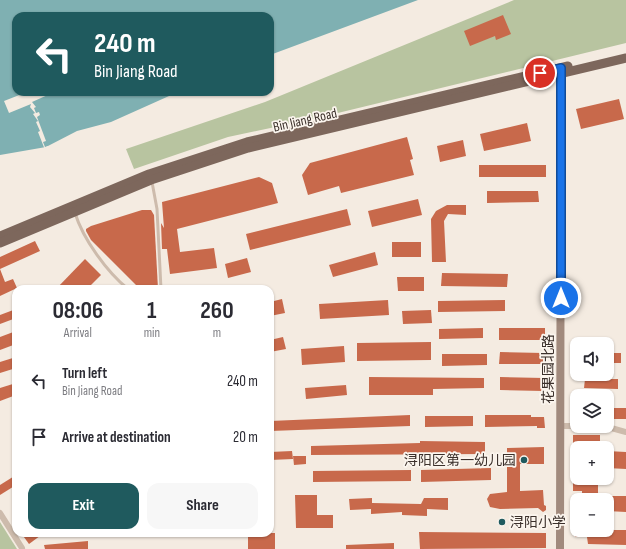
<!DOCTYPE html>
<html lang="en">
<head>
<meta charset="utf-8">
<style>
	:root { --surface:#fff; --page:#f7f7f7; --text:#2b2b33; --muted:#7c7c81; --accent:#1f5a5e }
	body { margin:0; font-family:"Sofia Sans Condensed","Noto Sans SC",sans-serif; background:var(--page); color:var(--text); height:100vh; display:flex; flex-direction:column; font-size:15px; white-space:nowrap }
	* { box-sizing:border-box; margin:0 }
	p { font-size:13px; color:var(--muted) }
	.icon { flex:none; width:22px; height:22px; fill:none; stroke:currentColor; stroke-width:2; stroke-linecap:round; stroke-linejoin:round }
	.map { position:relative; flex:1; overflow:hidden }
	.details { position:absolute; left:12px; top:285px; width:262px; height:252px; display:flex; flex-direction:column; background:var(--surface); border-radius:12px; box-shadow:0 1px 3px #0004 }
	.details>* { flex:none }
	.hud { position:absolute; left:12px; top:12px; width:262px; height:84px; border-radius:12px; box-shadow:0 1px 3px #0004; background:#1f5a5e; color:#fff; overflow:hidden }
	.tools { position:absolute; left:570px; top:337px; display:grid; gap:8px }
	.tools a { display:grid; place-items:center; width:44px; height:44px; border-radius:8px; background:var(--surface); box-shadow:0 1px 3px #0004; font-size:20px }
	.pin { position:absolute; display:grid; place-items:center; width:34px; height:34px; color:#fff; margin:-17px; border:2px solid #fff; border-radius:50%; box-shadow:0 1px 4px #0007 }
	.me { position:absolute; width:44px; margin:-22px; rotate:0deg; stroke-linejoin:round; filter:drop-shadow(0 0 3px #0008) }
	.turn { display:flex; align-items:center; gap:14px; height:84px; padding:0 16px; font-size:18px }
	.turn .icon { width:52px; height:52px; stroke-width:2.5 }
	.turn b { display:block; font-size:28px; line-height:34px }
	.eta { display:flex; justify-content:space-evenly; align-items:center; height:68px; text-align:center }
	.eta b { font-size:24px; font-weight:700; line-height:28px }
	.button { display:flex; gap:8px; margin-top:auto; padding:8px 16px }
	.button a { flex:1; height:46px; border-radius:12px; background:var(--accent); color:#fff; font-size:16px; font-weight:700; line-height:46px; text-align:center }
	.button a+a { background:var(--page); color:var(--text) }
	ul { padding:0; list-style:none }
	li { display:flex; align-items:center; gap:12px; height:56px; padding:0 16px }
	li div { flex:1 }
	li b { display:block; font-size:15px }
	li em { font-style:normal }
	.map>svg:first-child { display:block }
	.green { fill:#b8c4a0 }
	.water { fill:#7fb0b2 }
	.pier { fill:#f4ebe1 }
	.building { fill:#c8694b }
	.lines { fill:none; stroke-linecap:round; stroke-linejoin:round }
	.lane { stroke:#cdbbac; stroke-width:3 }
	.street { stroke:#cdbbac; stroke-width:6 }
	.secondary { stroke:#a18a7d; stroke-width:8 }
	.primary { stroke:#7d675c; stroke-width:9 }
	.route-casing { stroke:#114b97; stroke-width:10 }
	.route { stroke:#1a73e8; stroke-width:7 }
	.poi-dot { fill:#1f5a5e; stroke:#fbf5ee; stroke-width:1.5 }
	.labels { text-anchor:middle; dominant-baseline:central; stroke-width:3.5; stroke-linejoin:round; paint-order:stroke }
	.street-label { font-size:14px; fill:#3b302b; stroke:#fbf5ee }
	.poi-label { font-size:14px; fill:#3b302b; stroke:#fbf5ee; text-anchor:end }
</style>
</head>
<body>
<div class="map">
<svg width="626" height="549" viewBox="0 0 626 549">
	<rect width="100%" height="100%" fill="#f4ebe1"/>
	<g class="green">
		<path d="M 514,0 L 626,0 L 626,43 L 313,119 L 228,137 L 134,169 L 126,149 L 265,102 Z"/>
		<path d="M 0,522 L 17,549 L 0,549 Z"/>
	</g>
	<path class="water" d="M 0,0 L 418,0 L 270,55 L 270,16 L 16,16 L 16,92 L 178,92 L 111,122 L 77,131 L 46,147 L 0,155 Z"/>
	<path class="pier" d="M 27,92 L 49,92 L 50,94 L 32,102 L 36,107 L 34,108 L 36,113 L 39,112 L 40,115 L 37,117 L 46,141 L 43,142 L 45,147 L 48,146 L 49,148 L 46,149 L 45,150 L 38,132 L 40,131 L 36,122 L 38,121 L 33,114 L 35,113 L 30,107 L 31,104 L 9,113 L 4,101 Z"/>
	<g class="building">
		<path d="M 503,15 L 511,34 L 496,40 L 495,36 L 470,46 L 464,31 Z"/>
		<path d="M 619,99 L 624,119 L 581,129 L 576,109 Z"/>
		<path d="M 527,123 L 531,141 L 484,151 L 480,134 Z"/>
		<path d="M 407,137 L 413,159 L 410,160 L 414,175 L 341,193 L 339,186 L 308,195 L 302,175 L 310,163 Z"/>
		<path d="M 463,140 L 466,156 L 440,162 L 437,146 Z"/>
		<rect x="479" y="165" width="67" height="12"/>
		<path d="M 259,177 L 272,183 L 278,203 L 177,229 L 180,252 L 214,248 L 217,268 L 170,274 L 167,249 L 162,249 L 161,223 L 164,228 L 162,202 Z"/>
		<path d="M 487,191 L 538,191 L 539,202 L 487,203 Z"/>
		<path d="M 418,199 L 422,215 L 372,227 L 368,211 Z"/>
		<path d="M 447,205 L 466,205 L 466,215 L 448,214 L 444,221 L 446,262 L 432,262 L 431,219 L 436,211 Z"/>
		<path d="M 347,209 L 351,225 L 250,250 L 246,234 Z"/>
		<path d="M 142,210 L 151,210 L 154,215 L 158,289 L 140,289 L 91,240 L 86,231 L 86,229 L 91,226 Z"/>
		<path d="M 35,241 L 40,251 L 0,269 L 5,282 L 13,279 L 17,288 L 0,296 L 0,257 Z"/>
		<rect x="392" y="242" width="29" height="15"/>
		<path d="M 375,252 L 378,265 L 333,277 L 329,265 Z"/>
		<path d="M 247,258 L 251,272 L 228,278 L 225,264 Z"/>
		<path d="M 85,259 L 101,275 L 87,289 L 56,289 Z"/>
		<path d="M 442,273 L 508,274 L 507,287 L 441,286 Z"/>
		<path d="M 397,277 L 424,277 L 424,291 L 398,291 Z"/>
		<path d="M 282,299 L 285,313 L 270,316 L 270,302 Z"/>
		<path d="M 388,300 L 389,315 L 320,319 L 319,304 Z"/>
		<path d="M 505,300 L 505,311 L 438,312 L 438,301 Z"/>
		<path d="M 16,309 L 16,318 L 0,324 L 0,315 Z"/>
		<path d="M 431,310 L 432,323 L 403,324 L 402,311 Z"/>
		<path d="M 483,328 L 483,338 L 439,339 L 439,329 Z"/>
		<rect x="499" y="328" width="46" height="12"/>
		<path d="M 16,331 L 16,344 L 0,350 L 0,337 Z"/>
		<path d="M 283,337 L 286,349 L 270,352 L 270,340 Z"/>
		<path d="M 431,342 L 431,360 L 357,361 L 357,343 Z"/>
		<path d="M 344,346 L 345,362 L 302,365 L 301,349 Z"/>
		<path d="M 500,352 L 543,353 L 543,364 L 499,364 Z"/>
		<rect x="607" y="353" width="14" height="10"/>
		<path d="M 442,354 L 487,354 L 487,365 L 442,366 Z"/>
		<path d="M 16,357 L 16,368 L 0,373 L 0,362 Z"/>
		<path d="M 369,377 L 484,378 L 484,388 L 433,389 L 433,395 L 369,395 Z"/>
		<path d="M 500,377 L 544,378 L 543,391 L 500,390 Z"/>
		<path d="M 585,379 L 618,379 L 618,389 L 584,388 Z"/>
		<path d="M 16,383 L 16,395 L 0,401 L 0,388 Z"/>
		<path d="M 346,385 L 347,395 L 306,399 L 305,388 Z"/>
		<rect x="608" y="408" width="18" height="11"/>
		<path d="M 410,415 L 410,426 L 270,431 L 270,421 Z"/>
		<path d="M 485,415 L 531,415 L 531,417 L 544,417 L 545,428 L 537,428 L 537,426 L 485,427 Z"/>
		<path d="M 425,416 L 473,416 L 473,426 L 425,427 Z"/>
		<rect x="573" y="435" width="27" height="13"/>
		<path d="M 420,441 L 485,442 L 485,454 L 311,455 L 311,446 L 420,443 Z"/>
		<path d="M 544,447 L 544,464 L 520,464 L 520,491 L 543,490 L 544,505 L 546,506 L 546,510 L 543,512 L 538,508 L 500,509 L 490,507 L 487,499 L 490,494 L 507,492 L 507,448 Z"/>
		<path d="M 292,451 L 293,459 L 270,460 L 270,452 Z"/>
		<path d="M 607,451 L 626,452 L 626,469 L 607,468 Z"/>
		<path d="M 293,456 L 306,456 L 306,464 L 294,465 Z"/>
		<path d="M 491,468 L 491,480 L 421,482 L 421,470 Z"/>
		<path d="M 411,470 L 411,481 L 313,482 L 313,471 Z"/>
		<path d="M 16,475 L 16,485 L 0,495 L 0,485 Z"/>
		<path d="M 573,478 L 598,478 L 598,493 L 590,493 L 590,498 L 582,498 L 582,491 L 573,491 Z"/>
		<path d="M 295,495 L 317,495 L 317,515 L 333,515 L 333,528 L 296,528 Z"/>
		<path d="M 607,496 L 626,496 L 626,512 L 607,511 Z"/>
		<path d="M 372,498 L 372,503 L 421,504 L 424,498 L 448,498 L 448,510 L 427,509 L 427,516 L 402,515 L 402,512 L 371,514 L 371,509 L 350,510 L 349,499 Z"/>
		<path d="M 575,530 L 626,530 L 626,545 L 588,544 L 587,537 L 575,537 Z"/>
		<path d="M 419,532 L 546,533 L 546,548 L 420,549 Z"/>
		<path d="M 21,533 L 44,533 L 29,544 Z"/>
		<rect x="248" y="533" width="27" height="16"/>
		<path d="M 88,541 L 88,549 L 45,549 L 44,545 Z"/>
		<path d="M 394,543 L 394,549 L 346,549 L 346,545 Z"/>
	</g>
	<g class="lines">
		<g class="lane">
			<path d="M 152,182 L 157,209 L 161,289"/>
			<path d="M 75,213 C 83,239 107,272 128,289"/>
		</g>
		<g class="street">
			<path d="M 561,426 L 577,426"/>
			<path d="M 604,426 L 626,432"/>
			<path d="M 0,513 L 22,548"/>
		</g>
		<path class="secondary" d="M 560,549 L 561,68"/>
		<g class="primary">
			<path d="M 0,236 L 149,174 L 247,142 L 568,66"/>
			<path d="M 0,243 L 151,180 L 248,148 L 626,58"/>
		</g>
	</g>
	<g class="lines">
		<g class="route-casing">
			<path id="route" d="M 540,73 L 561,68 L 561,298"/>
		</g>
		<use href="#route" class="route"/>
	</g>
	<g class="poi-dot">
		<circle cx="524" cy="460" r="4"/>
		<circle cx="502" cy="522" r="4"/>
	</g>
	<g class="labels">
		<g class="street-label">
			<text transform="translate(305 120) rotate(-13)">Bin Jiang Road</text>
			<text transform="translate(548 369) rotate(-90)">花果园北路</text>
		</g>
		<g class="poi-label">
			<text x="516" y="460">浔阳区第一幼儿园</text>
			<text x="510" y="522" text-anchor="start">浔阳小学</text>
		</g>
	</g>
</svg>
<div class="tools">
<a><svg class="icon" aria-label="sound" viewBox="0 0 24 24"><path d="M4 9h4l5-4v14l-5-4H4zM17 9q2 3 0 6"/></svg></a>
<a><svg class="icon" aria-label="layers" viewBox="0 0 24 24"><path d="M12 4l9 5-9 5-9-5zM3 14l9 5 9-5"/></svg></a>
<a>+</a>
<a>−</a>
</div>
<div class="pin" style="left:540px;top:73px;background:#d93025"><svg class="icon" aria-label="arrive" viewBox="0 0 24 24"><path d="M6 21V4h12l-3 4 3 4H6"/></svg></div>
<svg class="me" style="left:561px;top:298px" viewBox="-20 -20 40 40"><circle r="17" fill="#1a73e8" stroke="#fff" stroke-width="3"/><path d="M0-11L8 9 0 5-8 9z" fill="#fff"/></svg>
<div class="hud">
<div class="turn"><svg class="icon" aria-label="left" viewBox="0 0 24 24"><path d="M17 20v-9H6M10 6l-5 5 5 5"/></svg><div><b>240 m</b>Bin Jiang Road</div></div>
</div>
<section class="details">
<div class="eta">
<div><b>08:06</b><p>Arrival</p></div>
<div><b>1</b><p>min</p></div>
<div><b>260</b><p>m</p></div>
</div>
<ul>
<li><svg class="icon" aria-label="left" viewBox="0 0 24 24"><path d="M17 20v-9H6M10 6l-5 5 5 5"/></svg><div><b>Turn left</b><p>Bin Jiang Road</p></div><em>240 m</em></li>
<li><svg class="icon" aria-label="arrive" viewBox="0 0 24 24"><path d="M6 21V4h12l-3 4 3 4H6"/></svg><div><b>Arrive at destination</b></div><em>20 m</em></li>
</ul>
<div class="button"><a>Exit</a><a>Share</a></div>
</section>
</div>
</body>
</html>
